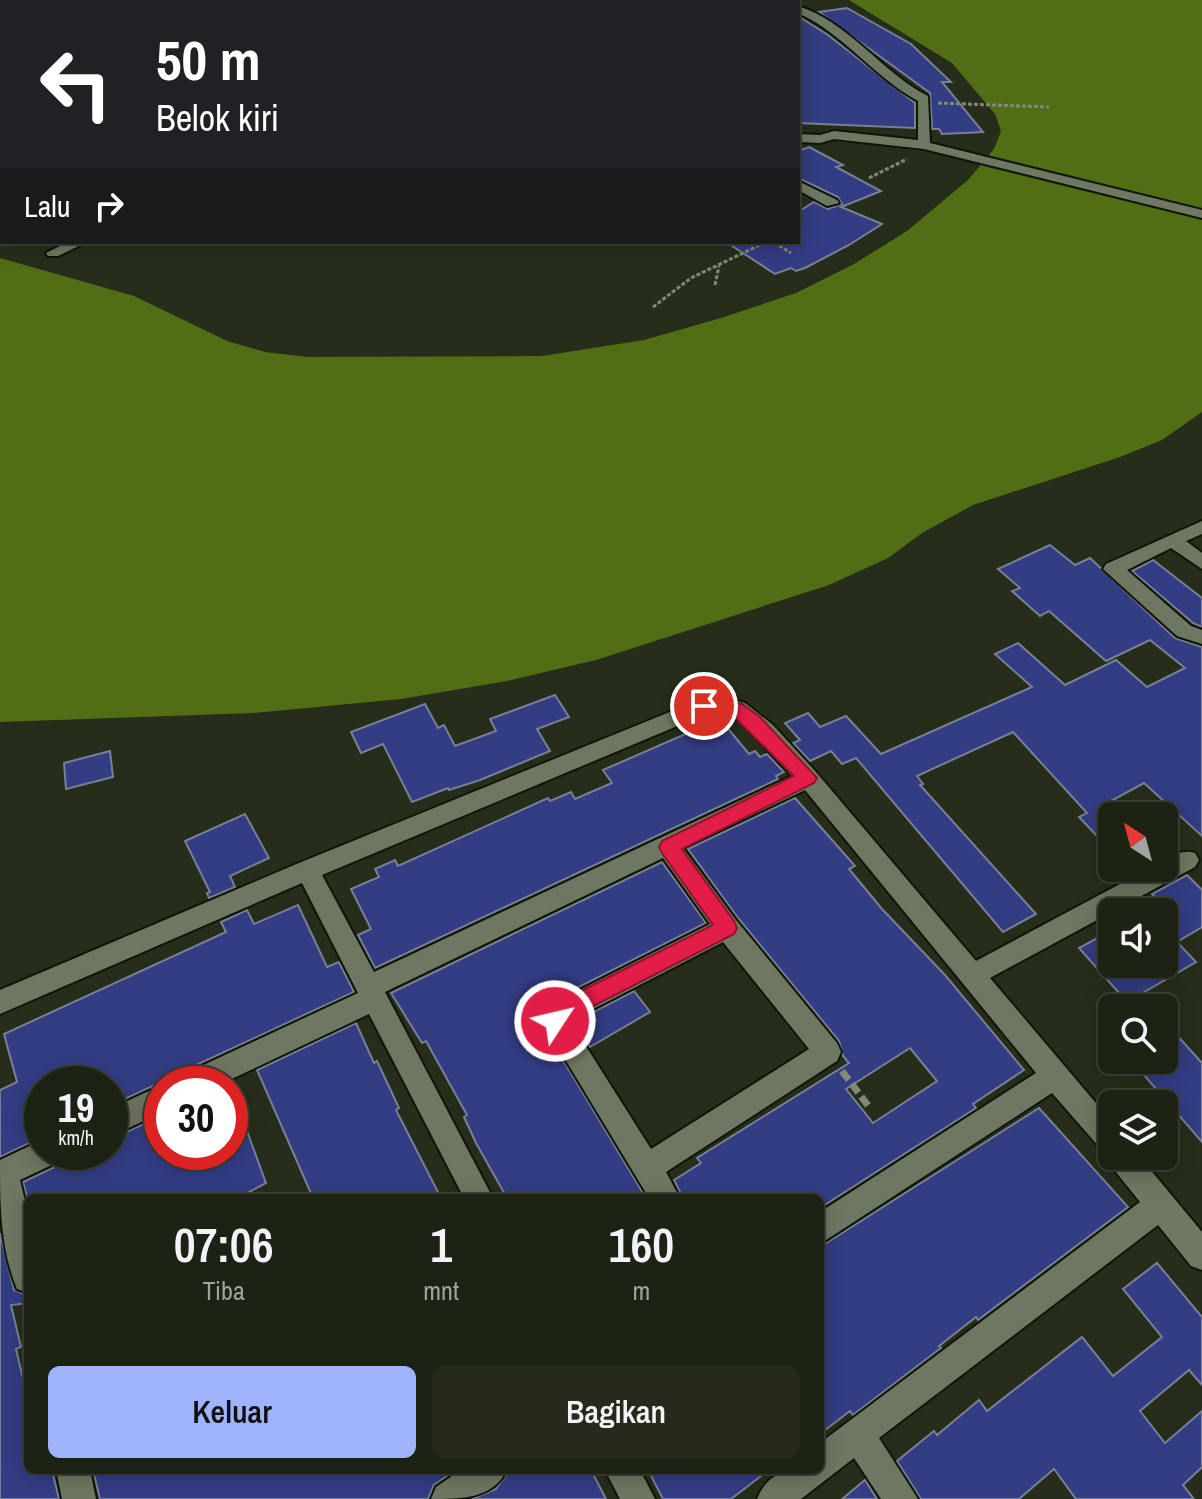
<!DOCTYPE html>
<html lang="id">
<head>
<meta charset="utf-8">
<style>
	:root { --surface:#1c2214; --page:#252a1d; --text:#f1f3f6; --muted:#a0a4a0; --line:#3a3f34; --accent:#a0b3fd }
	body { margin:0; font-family:"Archivo Narrow",sans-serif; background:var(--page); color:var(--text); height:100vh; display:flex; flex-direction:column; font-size:30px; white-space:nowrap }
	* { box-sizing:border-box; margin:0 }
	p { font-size:26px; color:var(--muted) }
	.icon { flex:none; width:44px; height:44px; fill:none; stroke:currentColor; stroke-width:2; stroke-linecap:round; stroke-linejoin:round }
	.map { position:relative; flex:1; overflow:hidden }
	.side { position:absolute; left:24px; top:1194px; width:800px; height:280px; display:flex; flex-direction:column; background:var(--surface); border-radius:12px; box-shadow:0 4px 20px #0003,0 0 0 2px var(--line) }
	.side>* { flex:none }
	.guide { position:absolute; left:0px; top:0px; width:800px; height:244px; box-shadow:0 4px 20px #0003,0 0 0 2px var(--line); background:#202124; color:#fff; overflow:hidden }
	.needle { width:52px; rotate:324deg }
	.controls { position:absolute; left:1098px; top:802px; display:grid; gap:16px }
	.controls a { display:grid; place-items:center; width:80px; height:80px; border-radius:12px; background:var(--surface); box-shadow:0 4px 20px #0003,0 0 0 2px var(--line); font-size:40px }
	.speed { position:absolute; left:24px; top:1066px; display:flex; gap:16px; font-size:40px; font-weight:700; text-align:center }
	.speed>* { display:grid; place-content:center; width:104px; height:104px; border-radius:50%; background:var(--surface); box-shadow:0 4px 20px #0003,0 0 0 2px var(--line); line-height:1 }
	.speed small { font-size:20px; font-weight:400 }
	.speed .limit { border:12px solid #d22; background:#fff; color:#111 }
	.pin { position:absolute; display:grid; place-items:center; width:68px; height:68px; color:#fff; margin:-34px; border:4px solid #fff; border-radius:50%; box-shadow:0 2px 8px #0007 }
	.me { position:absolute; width:88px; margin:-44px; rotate:55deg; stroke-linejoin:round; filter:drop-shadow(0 0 6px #0008) }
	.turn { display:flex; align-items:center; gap:28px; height:168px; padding:0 24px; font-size:36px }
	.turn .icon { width:104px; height:104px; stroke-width:2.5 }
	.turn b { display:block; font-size:56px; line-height:68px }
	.then { display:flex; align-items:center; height:76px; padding:0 24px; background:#0003; gap:16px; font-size:30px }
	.eta { display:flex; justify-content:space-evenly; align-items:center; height:136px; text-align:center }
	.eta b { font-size:48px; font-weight:600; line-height:56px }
	.button { display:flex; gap:16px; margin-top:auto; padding:16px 24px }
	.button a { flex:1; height:92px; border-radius:12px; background:var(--accent); color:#111; font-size:32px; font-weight:600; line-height:92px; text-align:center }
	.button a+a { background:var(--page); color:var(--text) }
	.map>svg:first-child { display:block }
	.water { fill:#526e14 }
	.building { fill:#323d84; stroke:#797f95; stroke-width:2; fill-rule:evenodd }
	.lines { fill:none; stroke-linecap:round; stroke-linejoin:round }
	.street-casing { stroke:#0f1605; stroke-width:4 }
	.path-far1 { stroke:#818878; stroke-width:3; stroke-dasharray:4 2; stroke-linecap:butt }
	.path { stroke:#818878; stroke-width:7; stroke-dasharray:11 5; stroke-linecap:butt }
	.street { fill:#6e7761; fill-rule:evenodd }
	.route { fill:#e11d48; stroke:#92132f; stroke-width:2 }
</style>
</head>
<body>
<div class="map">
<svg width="1202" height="1499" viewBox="0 0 1202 1499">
	<rect width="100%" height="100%" fill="#262e1b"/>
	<path class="water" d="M 849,0 L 1202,0 L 1202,412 L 1162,440 L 1120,457 L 973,505 L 922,533 L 888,558 L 829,585 L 596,660 L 507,681 L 401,699 L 253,713 L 0,722 L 0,258 L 134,296 L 227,341 L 265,352 L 307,357 L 542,356 L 644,340 L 721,318 L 796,293 L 854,264 L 907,231 L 968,180 L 994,149 L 1001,131 L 995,114 L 952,63 Z"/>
	<g class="building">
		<path d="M 847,8 L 911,44 L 951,82 L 942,82 L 983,132 L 942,134 L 939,129 L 932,129 L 930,93 L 819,12 Z"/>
		<path d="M 798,16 L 828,35 L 915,103 L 915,128 L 798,123 Z"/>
		<path d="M 809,147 L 843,165 L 836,167 L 881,191 L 841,207 L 882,224 L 849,245 L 805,268 L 796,271 L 791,268 L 775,274 L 726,242 L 798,242 L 798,212 L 814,202 L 828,209 L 842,204 L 838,197 L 798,178 L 798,151 Z"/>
		<path d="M 1050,545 L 1075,565 L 1090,558 L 1175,638 L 1202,647 L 1202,836 L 1144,783 L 1109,802 L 1112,801 L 1112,852 L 1079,817 L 1087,813 L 1013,732 L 917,776 L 923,784 L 920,785 L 1036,914 L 1003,932 L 856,758 L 842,764 L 831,751 L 810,761 L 793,743 L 800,740 L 785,723 L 808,713 L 820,727 L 846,716 L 881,754 L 1032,687 L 995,654 L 1018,643 L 1065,685 L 1116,660 L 1147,687 L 1185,668 L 1150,640 L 1106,661 L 1049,611 L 1040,616 L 1012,591 L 1020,588 L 998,569 Z"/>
		<path d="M 1153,560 L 1202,598 L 1202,627 L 1193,623 L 1132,571 Z"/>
		<path d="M 555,695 L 569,717 L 537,729 L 550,751 L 480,780 L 449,790 L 448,788 L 412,802 L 383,744 L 361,753 L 351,732 L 425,704 L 438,728 L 444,725 L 455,746 L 496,731 L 490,719 Z"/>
		<path d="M 720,719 L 749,754 L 755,751 L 760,757 L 767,754 L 784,772 L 776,776 L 778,779 L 375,968 L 358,935 L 371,929 L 351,889 L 379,877 L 375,869 L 395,860 L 398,866 L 548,798 L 550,801 L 571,792 L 575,799 L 612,783 L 603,770 Z"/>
		<path d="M 110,751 L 113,777 L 66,789 L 64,763 Z"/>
		<path d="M 795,798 L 855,866 L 849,869 L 882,909 L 945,975 L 1024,1070 L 973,1104 L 976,1108 L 820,1208 L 820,1198 L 683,1198 L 674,1180 L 701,1163 L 697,1158 L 849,1063 L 843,1056 L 839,1041 L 738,918 L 688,849 ZM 910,1048 L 937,1081 L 873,1123 L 846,1089 Z"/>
		<path d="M 245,814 L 269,858 L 230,876 L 235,887 L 209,898 L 207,893 L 210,892 L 185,841 Z"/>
		<path d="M 662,862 L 706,923 L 545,1004 L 539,1020 L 646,1198 L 507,1198 L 476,1143 L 464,1117 L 467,1115 L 426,1041 L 422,1043 L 391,993 Z"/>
		<path d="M 1187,875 L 1202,890 L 1202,927 L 1177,942 L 1196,962 L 1127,1002 L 1079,948 L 1112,930 L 1112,964 L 1164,964 L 1164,912 L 1135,912 L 1158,900 L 1152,894 Z"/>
		<path d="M 298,905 L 327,967 L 339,962 L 354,992 L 181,1072 L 175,1084 L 161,1082 L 110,1106 L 110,1084 L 42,1084 L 42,1137 L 0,1157 L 0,1090 L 17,1082 L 4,1034 L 226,932 L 221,922 L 247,910 L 254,924 Z"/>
		<path d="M 634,991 L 650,1012 L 590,1047 L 574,1022 Z"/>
		<path d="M 1164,1021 L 1202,1063 L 1202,1142 L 1131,1060 L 1164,1060 Z"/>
		<path d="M 356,1023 L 374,1063 L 377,1061 L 399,1108 L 396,1110 L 441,1198 L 313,1198 L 257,1070 Z"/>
		<path d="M 230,1090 L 232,1090 L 266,1183 L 238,1198 L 28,1198 L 28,1201 L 23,1182 L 59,1165 L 65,1152 L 110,1152 L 110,1140 L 162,1115 L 162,1152 L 230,1152 Z"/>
		<path d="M 1039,1108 L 1128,1207 L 978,1320 L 976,1317 L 939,1346 L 941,1348 L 853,1415 L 850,1411 L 820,1434 L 820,1247 Z"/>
		<path d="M 0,1233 L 14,1290 L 28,1296 L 28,1303 L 11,1305 L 21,1347 L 16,1349 L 28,1400 L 28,1470 L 52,1470 L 59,1499 L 0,1499 Z"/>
		<path d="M 1157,1263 L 1202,1317 L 1202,1385 L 1189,1370 L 1140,1411 L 1165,1443 L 1202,1411 L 1202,1467 L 1183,1485 L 1194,1499 L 1076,1499 L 1054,1469 L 1019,1499 L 921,1499 L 897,1461 L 934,1431 L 937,1435 L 979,1400 L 987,1411 L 1082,1337 L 1113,1376 L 1162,1337 L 1123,1289 Z"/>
		<path d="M 93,1470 L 456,1470 L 434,1485 L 428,1499 L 100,1499 Z"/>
		<path d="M 510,1470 L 591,1470 L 606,1499 L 472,1499 L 496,1489 Z"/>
		<path d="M 648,1470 L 769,1470 L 731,1499 L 663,1499 Z"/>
		<path d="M 865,1480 L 877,1499 L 842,1499 Z"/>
	</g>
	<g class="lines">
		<g class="street-casing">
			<g id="street">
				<path d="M 456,0 L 467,0 L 468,2 L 456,2 Z"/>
				<path d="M 767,0 L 782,0 L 783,2 L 768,2 Z"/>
				<path d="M 798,6 C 849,22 881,72 928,96 L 930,143 L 1202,210 L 1202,218 L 924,149 L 834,139 L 820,143 L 798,142 L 798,134 L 820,135 L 834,131 L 918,140 L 918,101 C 874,77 844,34 798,13 Z"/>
				<path d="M 798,181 L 837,200 L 839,203 L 827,206 L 798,190 Z"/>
				<path d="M 68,242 L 87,242 L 58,256 L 48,256 L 46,253 Z"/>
				<path d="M 1202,521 L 1202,534 L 1186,541 L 1202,553 L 1202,569 L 1171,548 L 1127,570 L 1191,626 L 1202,630 L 1202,644 L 1177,636 L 1103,569 L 1106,564 Z"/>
				<path d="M 704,698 L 729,699 L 745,703 L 773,725 L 816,772 L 976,961 L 1150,868 L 1164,868 L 1164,861 C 1175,855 1183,849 1195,853 L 1199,860 L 1195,867 L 990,978 L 1112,1122 L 1112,1156 L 1139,1156 L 1202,1232 L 1202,1270 L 1191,1266 L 1158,1225 L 879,1438 L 918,1499 L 881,1499 L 854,1458 L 801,1499 L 757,1499 C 770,1468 791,1470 820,1470 L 820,1443 L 1140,1202 L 1111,1166 L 1107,1156 L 1052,1093 L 820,1244 L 820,1212 L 1036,1073 L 805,790 L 683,848 L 736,920 L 837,1043 L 841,1052 L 837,1061 L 666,1172 L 680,1198 L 649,1198 L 542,1021 L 546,1007 L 710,924 L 663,858 L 385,992 L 493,1198 L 464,1198 L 369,1014 L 221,1084 L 178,1084 L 182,1075 L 358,993 L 302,883 L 0,1014 L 0,990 L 299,863 ZM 706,714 L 729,715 L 739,720 L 792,776 L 374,972 L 322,875 ZM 723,942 L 809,1049 L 651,1149 L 570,1021 Z"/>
				<path d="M 162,1085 L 162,1112 L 110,1137 L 110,1109 Z"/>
				<path d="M 42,1140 L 42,1152 L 62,1152 L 58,1162 L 20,1180 L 28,1214 L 28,1293 L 17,1289 C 0,1248 0,1204 0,1160 Z"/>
				<path d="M 56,1470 L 90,1470 L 96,1499 L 62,1499 Z"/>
				<path d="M 461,1470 L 507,1470 C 493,1499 461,1499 431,1499 L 436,1487 Z"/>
				<path d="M 605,1470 L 640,1470 L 655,1499 L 620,1499 Z"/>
			</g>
		</g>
		<g class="path-far1">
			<path d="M 288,0 L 300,2"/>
			<path d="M 532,0 L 536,2"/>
			<path d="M 938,103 L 1049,107"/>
			<path d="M 869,178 L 907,159"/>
			<path d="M 774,242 L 791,253"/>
			<path d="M 715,285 L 719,266"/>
			<path d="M 653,307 L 691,278 L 766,242"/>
		</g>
		<path class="path" d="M 842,1071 L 870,1108"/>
		<use href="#street" class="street"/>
	</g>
	<path class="route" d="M 704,699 L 742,704 L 760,717 L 817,778 L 814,783 L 682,849 L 734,921 L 737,928 L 734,934 L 566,1020 L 563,1028 L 555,1031 L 547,1028 L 544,1021 L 549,1007 L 713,925 L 662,853 L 659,847 L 662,841 L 794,776 L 732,715 L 698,710 L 696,706 Z"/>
</svg>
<div class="controls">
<a><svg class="needle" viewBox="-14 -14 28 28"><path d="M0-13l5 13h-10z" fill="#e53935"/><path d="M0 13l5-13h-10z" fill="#a0a4a0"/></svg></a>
<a><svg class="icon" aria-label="sound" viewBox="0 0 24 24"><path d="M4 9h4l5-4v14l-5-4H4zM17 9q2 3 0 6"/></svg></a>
<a><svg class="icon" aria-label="search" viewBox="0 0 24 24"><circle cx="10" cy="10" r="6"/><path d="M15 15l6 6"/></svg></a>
<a><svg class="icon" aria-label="layers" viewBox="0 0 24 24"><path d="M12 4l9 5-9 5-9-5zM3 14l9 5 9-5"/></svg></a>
</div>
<div class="speed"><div>19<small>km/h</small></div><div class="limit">30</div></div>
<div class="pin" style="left:704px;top:706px;background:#d93025"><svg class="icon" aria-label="arrive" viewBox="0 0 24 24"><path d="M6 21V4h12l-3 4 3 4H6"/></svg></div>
<svg class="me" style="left:555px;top:1021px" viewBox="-20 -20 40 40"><circle r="17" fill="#e11d48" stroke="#fff" stroke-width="3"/><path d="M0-11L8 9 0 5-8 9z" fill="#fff"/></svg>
<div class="guide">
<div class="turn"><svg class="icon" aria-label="left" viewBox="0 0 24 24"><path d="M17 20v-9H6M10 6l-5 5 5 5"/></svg><div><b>50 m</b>Belok kiri</div></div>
<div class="then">Lalu<svg class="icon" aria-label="right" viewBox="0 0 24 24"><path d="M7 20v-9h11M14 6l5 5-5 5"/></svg></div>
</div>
<section class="side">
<div class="eta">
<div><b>07:06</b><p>Tiba</p></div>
<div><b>1</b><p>mnt</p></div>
<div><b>160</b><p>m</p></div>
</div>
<div class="button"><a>Keluar</a><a>Bagikan</a></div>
</section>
</div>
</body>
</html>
